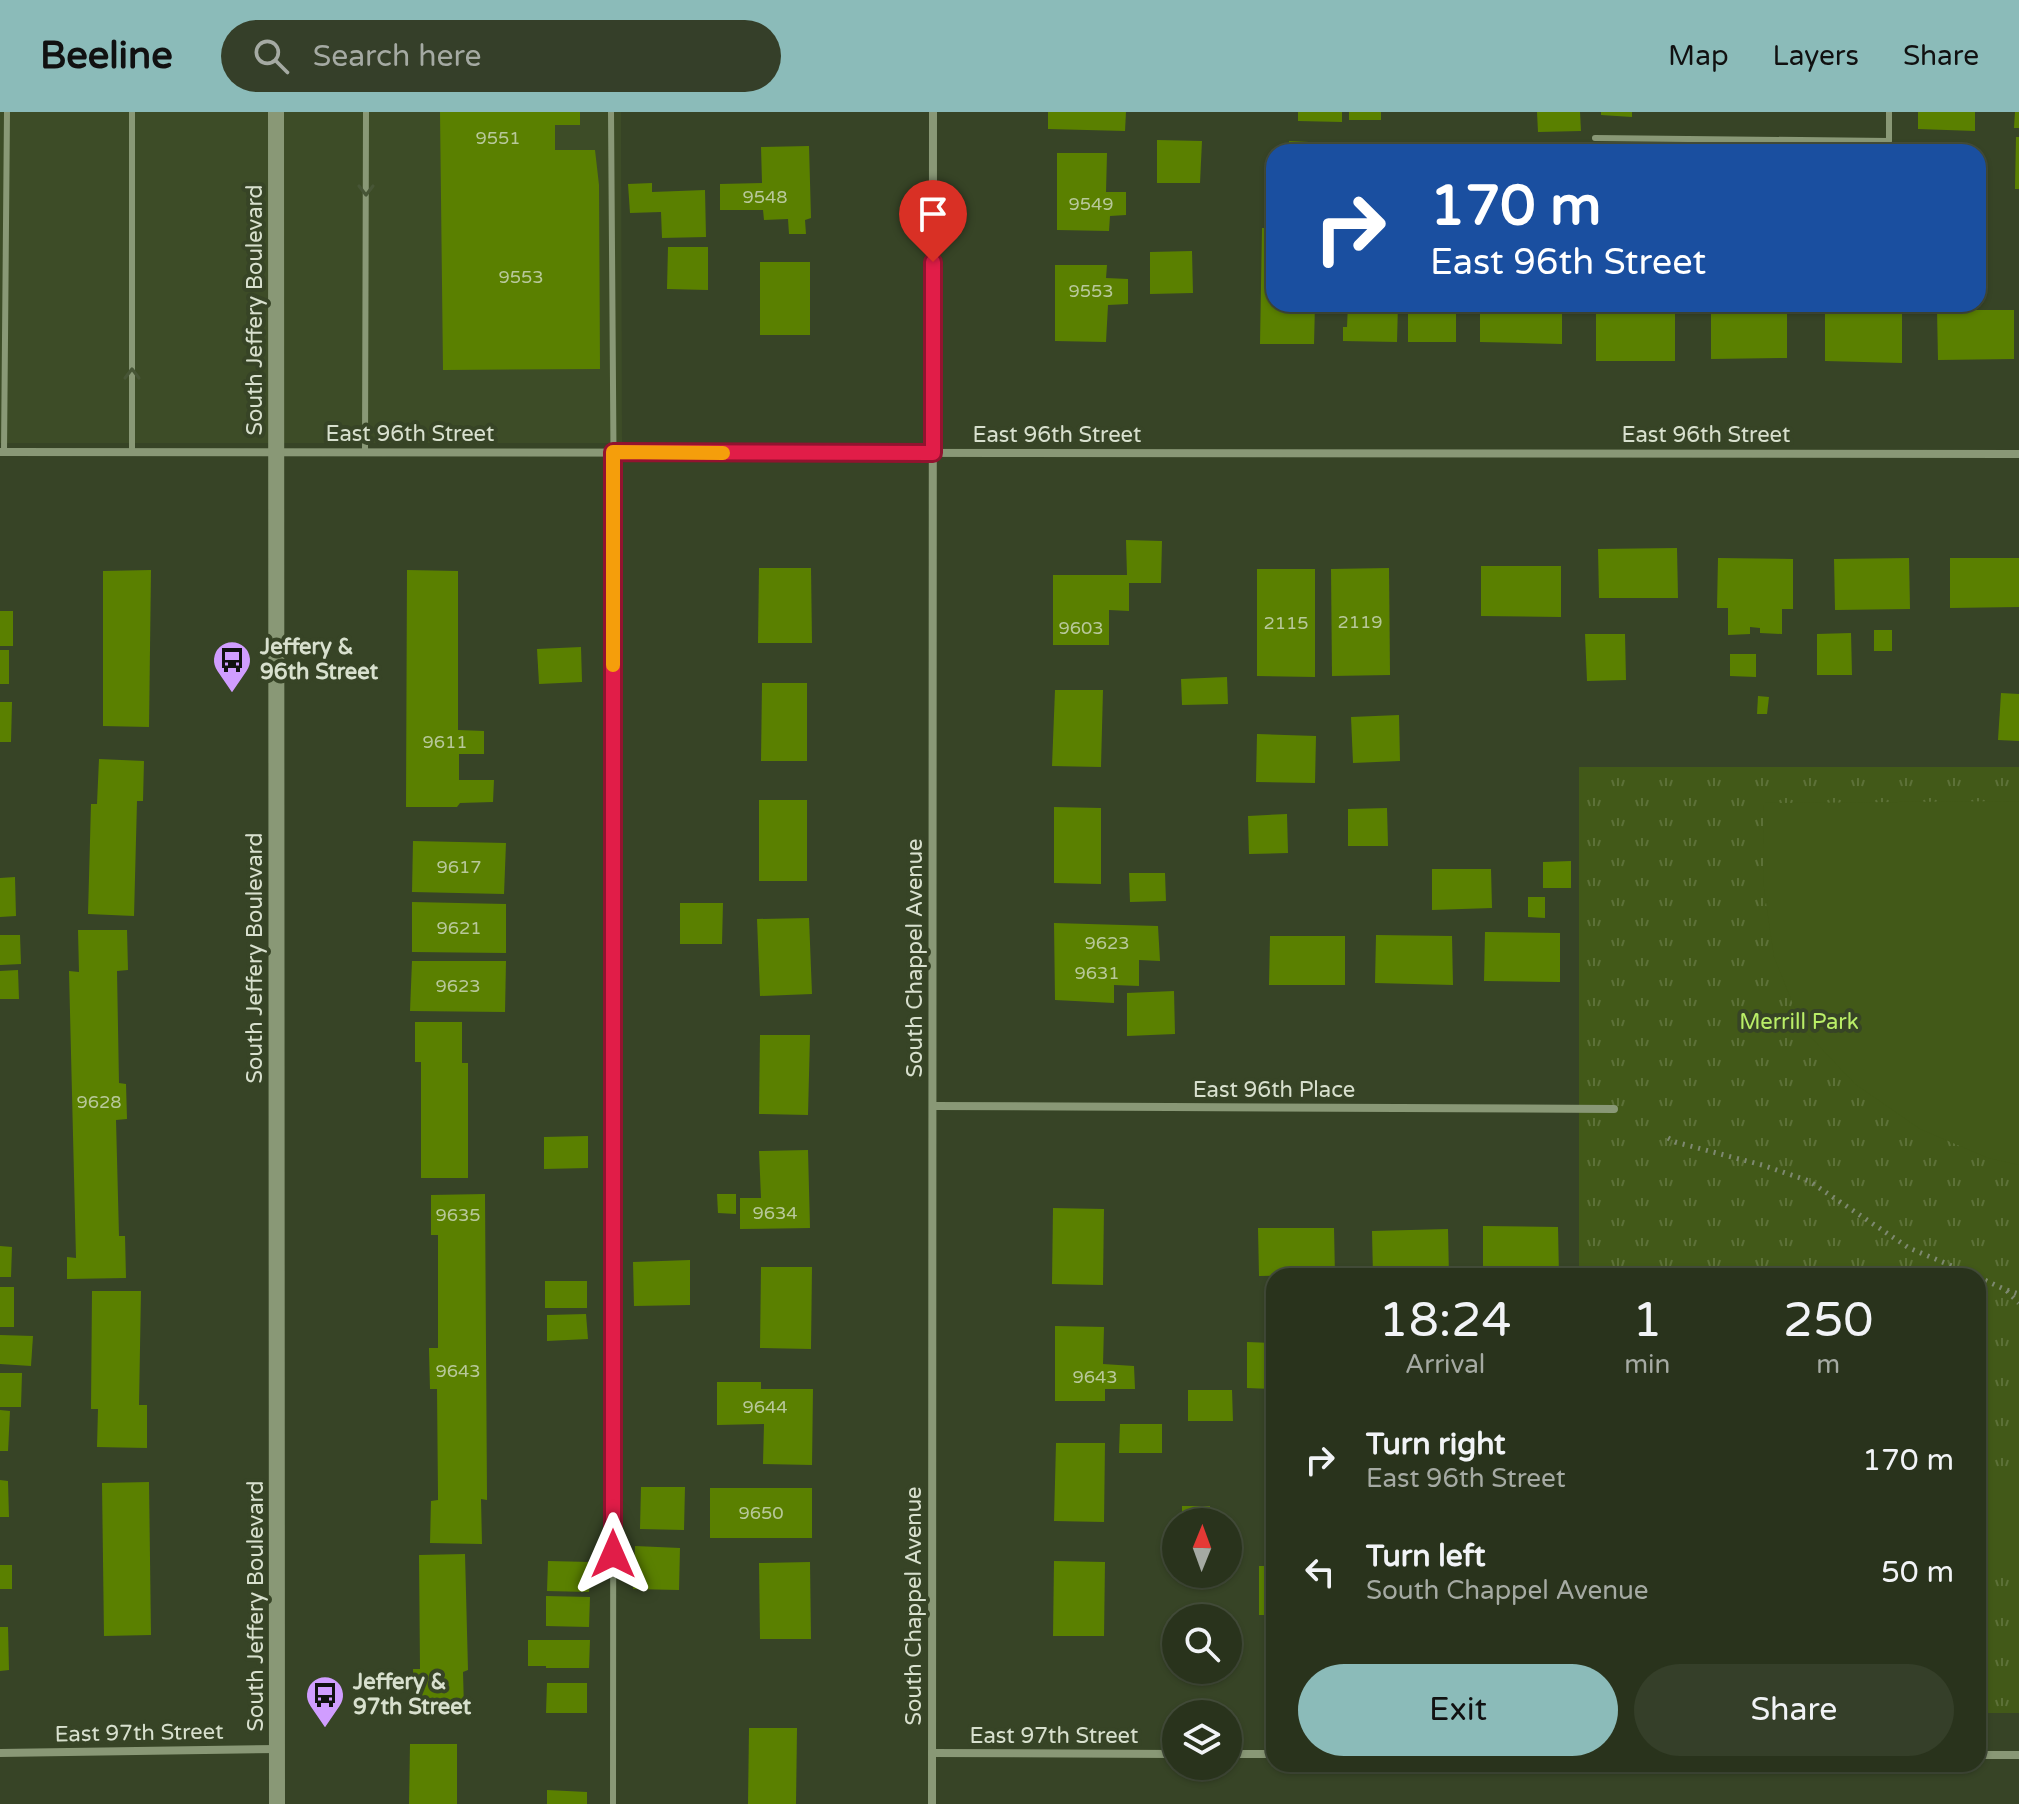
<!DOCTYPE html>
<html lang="en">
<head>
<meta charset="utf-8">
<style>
	:root { --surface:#29331c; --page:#353f29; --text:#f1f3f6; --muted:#a5aaa3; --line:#454e3b; --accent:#8bbbb9 }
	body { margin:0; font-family:"Varela Round",sans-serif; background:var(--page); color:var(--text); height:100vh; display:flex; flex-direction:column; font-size:30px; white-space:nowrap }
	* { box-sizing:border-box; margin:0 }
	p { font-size:26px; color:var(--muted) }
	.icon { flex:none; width:44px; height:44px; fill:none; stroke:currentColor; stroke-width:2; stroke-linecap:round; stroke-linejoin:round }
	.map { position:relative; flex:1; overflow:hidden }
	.drawer { position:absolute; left:1266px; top:1156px; width:720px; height:504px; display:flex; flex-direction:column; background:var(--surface); border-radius:24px; box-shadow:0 2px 6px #0004,0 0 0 2px var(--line) }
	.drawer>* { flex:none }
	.banner { position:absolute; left:1266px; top:32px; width:720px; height:168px; border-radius:24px; box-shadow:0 2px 6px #0004,0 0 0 2px var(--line); background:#1a4fa0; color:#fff; overflow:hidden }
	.needle { width:52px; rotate:1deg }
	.fabs { position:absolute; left:1162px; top:1396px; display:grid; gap:16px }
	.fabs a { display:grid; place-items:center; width:80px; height:80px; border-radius:50%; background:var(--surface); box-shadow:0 2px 6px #0004,0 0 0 2px var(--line); font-size:40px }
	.pin { position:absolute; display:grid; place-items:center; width:68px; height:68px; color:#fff; margin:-82px -34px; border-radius:50% 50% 50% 0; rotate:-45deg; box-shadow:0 0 8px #0007 }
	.pin .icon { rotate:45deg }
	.me { position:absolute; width:88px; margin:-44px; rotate:0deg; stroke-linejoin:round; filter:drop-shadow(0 0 6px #0008) }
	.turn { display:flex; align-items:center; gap:28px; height:168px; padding:0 32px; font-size:36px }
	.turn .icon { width:104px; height:104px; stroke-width:2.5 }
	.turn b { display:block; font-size:56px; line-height:68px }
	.eta { display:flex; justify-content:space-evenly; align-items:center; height:136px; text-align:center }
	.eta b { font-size:48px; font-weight:600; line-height:56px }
	.button { display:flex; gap:16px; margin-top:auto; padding:16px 32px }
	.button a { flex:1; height:92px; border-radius:48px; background:var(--accent); color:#111; font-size:32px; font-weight:600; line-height:92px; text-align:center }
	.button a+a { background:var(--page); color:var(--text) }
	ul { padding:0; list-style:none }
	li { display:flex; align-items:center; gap:24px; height:112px; padding:0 32px }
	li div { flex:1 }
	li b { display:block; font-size:30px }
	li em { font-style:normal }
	header { display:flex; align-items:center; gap:48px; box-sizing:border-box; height:112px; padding:0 40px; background:var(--accent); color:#111 }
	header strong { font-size:38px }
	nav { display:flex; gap:44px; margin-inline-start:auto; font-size:28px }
	.search { width:560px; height:72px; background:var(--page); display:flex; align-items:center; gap:20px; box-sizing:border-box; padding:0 28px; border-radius:44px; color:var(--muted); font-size:30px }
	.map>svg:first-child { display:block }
	.built { fill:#3d4c27 }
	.grass { fill:url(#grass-tufts) }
	.garden { fill:#425918 }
	.building { fill:#5a8000 }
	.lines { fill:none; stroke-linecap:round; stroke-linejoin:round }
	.path { stroke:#7e8970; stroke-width:5; stroke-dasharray:2 6; stroke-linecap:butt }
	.service { stroke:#899876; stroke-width:6 }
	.minor { stroke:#899876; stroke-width:8 }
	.secondary { stroke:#899876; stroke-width:16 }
	.oneway { stroke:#475536 }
	.route-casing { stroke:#92132f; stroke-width:20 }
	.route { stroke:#e11d48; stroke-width:14 }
	.slow { stroke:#f59e0b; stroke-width:14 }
	.labels { text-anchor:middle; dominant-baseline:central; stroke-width:8; stroke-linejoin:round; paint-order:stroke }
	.number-label { font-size:18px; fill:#b8c89a }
	.street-label { font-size:22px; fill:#d8e0ce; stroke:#374426 }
	.poi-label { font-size:22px; font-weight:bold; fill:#d8e0ce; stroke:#374426; text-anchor:start }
	.park-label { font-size:22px; fill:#baee67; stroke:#374426 }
</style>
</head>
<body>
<header>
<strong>Beeline</strong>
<div class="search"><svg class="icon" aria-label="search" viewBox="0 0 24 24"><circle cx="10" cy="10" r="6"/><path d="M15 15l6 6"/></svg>Search here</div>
<nav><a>Map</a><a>Layers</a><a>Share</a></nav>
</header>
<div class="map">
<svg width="2019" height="1692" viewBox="0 0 2019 1692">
	<defs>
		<pattern id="grass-tufts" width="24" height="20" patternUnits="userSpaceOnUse" patternTransform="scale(2)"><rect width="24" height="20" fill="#425918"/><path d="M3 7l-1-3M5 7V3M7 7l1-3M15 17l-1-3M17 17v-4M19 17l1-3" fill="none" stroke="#5d7138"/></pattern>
	</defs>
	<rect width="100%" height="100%" fill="#374426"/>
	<path class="built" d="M 0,0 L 621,0 L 622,331 L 0,331 Z"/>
	<path class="grass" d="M 1579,655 L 2019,655 L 2019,1601 L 1978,1601 L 1978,1164 L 1579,1164 Z"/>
	<g class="garden">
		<path d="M 2019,689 L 2019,1053 L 1988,1046 L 1920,1017 L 1855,972 L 1803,917 L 1774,845 L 1764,777 L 1763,691 Z"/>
		<rect x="1978" y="1366" width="41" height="81"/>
	</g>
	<g class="building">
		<path d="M 440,0 L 580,0 L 580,13 L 555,13 L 555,38 L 595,38 L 599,73 L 600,257 L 443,258 Z"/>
		<path d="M 1048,0 L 1126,0 L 1125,19 L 1048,17 Z"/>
		<path d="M 1298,0 L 1342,0 L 1342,10 L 1298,9 Z"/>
		<rect x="1349" y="0" width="32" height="8"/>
		<path d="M 1537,0 L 1580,0 L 1581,19 L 1538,20 Z"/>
		<path d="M 1601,0 L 1632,0 L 1632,5 L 1601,3 Z"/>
		<path d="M 1918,0 L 1975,0 L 1975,19 L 1918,17 Z"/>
		<path d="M 2015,0 L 2019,0 L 2019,16 L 2014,16 Z"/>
		<path d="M 2016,25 L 2019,25 L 2019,77 L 2015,77 Z"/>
		<path d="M 1157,28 L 1202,29 L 1200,71 L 1157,71 Z"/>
		<path d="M 1289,29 L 1309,30 L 1309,40 L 1288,40 Z"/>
		<path d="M 809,34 L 811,106 L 805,108 L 806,122 L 789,122 L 788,107 L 764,108 L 763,98 L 720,98 L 720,72 L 762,71 L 761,35 Z"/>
		<path d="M 1057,41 L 1107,41 L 1106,80 L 1126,80 L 1126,103 L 1110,104 L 1109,119 L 1057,118 Z"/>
		<path d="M 652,71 L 652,80 L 705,78 L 706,125 L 662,126 L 661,100 L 630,101 L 628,72 Z"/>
		<path d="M 1262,116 L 1274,116 L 1274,192 L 1315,192 L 1314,232 L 1260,232 Z"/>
		<path d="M 668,135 L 708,135 L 708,178 L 667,177 Z"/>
		<path d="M 1192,139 L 1193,181 L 1150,182 L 1150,140 Z"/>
		<rect x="760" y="150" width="50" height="73"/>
		<path d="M 1055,153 L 1107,153 L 1106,166 L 1128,167 L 1128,192 L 1108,193 L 1106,230 L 1055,229 Z"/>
		<path d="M 1348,192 L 1398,192 L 1397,230 L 1343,229 L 1343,215 L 1347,215 Z"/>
		<rect x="1408" y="192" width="48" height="38"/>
		<path d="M 1480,192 L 1562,192 L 1562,232 L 1480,230 Z"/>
		<path d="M 1752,192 L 1787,192 L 1787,246 L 1711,247 L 1711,200 L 1752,200 Z"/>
		<path d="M 1825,198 L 1902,199 L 1902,251 L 1825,249 Z"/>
		<path d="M 1937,198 L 2014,198 L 2014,247 L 1938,248 Z"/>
		<rect x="1596" y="200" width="79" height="49"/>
		<path d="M 1126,428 L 1162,429 L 1161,471 L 1129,471 L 1129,499 L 1109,498 L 1109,533 L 1053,533 L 1053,463 L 1127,463 Z"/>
		<path d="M 1677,436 L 1678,486 L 1599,486 L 1598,437 Z"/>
		<path d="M 1718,446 L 1793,447 L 1793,497 L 1782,497 L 1782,522 L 1760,521 L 1760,516 L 1750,515 L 1750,522 L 1728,523 L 1728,496 L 1717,496 Z"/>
		<path d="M 1909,446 L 1910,497 L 1835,498 L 1834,447 Z"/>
		<path d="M 1950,446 L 2019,446 L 2019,495 L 1950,496 Z"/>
		<path d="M 1481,454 L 1561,454 L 1561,505 L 1481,504 Z"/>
		<path d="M 759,456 L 811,456 L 812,531 L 758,531 Z"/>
		<path d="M 1389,456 L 1390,563 L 1332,564 L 1331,457 Z"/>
		<path d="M 1257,457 L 1315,457 L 1315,565 L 1257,564 Z"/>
		<path d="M 151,458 L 149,615 L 103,614 L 103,459 Z"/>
		<path d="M 407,458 L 458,459 L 458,618 L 484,619 L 484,642 L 459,642 L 459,668 L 494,668 L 493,690 L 460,691 L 457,695 L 406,695 Z"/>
		<rect x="0" y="499" width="13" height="35"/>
		<rect x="1874" y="518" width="18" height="21"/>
		<path d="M 1851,521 L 1852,563 L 1817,563 L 1817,522 Z"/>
		<path d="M 1585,522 L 1625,522 L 1626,568 L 1587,569 Z"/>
		<path d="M 581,535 L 582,570 L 539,572 L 537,537 Z"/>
		<rect x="0" y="538" width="9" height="34"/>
		<path d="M 1730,542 L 1756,542 L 1756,565 L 1730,564 Z"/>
		<path d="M 1227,565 L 1228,592 L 1182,593 L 1181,567 Z"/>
		<path d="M 762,571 L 807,571 L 807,649 L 761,649 Z"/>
		<path d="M 1055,578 L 1103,578 L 1101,655 L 1052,654 Z"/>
		<path d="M 2001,581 L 2019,582 L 2019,629 L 1998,628 Z"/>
		<path d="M 1758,584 L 1769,585 L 1767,602 L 1757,602 Z"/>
		<path d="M 0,590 L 12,590 L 11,630 L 0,630 Z"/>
		<path d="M 1399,603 L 1400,649 L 1353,651 L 1351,605 Z"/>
		<path d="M 1257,622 L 1316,624 L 1315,671 L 1256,670 Z"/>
		<path d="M 99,647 L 144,649 L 143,689 L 137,689 L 134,804 L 88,802 L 91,692 L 97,692 Z"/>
		<rect x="759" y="688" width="48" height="81"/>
		<path d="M 1054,695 L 1101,696 L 1101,772 L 1054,771 Z"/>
		<path d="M 1387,696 L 1388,734 L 1348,734 L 1348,697 Z"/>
		<path d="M 1287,702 L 1288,741 L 1249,742 L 1248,704 Z"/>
		<path d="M 413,729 L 506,731 L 504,782 L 412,780 Z"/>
		<path d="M 1571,749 L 1571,776 L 1543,776 L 1543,750 Z"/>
		<path d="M 1432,757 L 1491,757 L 1492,796 L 1432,798 Z"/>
		<path d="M 1129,761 L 1165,761 L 1166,789 L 1130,790 Z"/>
		<path d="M 15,765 L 16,804 L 0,805 L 0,766 Z"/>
		<path d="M 1528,785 L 1545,785 L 1545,806 L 1528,805 Z"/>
		<path d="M 412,790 L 506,792 L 506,841 L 412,840 Z"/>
		<path d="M 680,791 L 723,791 L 722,832 L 680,832 Z"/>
		<path d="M 809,806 L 812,882 L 760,884 L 757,807 Z"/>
		<path d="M 1054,811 L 1158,814 L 1160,849 L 1139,848 L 1139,874 L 1114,873 L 1114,891 L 1055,888 Z"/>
		<path d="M 78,818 L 127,818 L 128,858 L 117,859 L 119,971 L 126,972 L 127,1007 L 116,1008 L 119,1124 L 125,1124 L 126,1166 L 67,1167 L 67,1145 L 76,1146 L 69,859 L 79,860 Z"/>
		<path d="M 1485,820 L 1560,821 L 1560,870 L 1484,869 Z"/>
		<path d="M 0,823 L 20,823 L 21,852 L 0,853 Z"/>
		<path d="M 1376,823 L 1452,824 L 1453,873 L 1375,871 Z"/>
		<path d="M 1270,824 L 1345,824 L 1345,873 L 1269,873 Z"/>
		<path d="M 412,849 L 506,849 L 505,900 L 410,899 Z"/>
		<path d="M 18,858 L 19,887 L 0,887 L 0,859 Z"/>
		<path d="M 1174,879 L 1175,922 L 1127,924 L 1127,881 Z"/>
		<path d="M 415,910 L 462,910 L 462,951 L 468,951 L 468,1066 L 421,1066 L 421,950 L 415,950 Z"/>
		<path d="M 760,923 L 810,923 L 808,1003 L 759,1002 Z"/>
		<path d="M 588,1024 L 588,1056 L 544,1057 L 544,1025 Z"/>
		<path d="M 808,1038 L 810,1116 L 740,1117 L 740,1086 L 761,1086 L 759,1039 Z"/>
		<path d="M 485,1082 L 487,1385 L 487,1388 L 481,1387 L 482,1432 L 430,1431 L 431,1389 L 438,1388 L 438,1384 L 437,1277 L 430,1277 L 429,1239 L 429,1236 L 438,1236 L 438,1123 L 431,1123 L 431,1083 Z"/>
		<path d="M 717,1082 L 736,1082 L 736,1102 L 718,1101 Z"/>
		<path d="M 1053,1096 L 1104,1097 L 1103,1173 L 1052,1172 Z"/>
		<path d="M 1483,1114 L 1558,1115 L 1559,1164 L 1483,1164 Z"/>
		<path d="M 1258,1116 L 1334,1116 L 1335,1163 L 1259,1164 Z"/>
		<path d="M 1448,1117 L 1449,1164 L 1373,1164 L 1372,1119 Z"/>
		<path d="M 0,1134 L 12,1135 L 11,1165 L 0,1165 Z"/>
		<path d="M 690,1148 L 690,1193 L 634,1194 L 633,1150 Z"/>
		<path d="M 761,1155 L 812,1155 L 811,1237 L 760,1236 Z"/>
		<rect x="545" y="1169" width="42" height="27"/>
		<rect x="0" y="1175" width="14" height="40"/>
		<path d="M 92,1179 L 141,1179 L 139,1293 L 147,1293 L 147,1336 L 97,1335 L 98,1297 L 91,1297 Z"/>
		<path d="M 586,1202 L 588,1227 L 547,1229 L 547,1203 Z"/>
		<path d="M 1055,1214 L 1104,1215 L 1103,1252 L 1134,1254 L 1135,1277 L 1105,1277 L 1105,1289 L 1055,1289 Z"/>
		<path d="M 0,1223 L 33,1224 L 31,1254 L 0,1252 Z"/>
		<path d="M 1247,1230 L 1274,1231 L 1274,1277 L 1247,1276 Z"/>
		<path d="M 0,1261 L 22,1261 L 21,1295 L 0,1295 Z"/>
		<path d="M 717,1270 L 761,1270 L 761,1277 L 813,1277 L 812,1353 L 763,1352 L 764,1312 L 717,1313 Z"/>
		<path d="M 1188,1278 L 1232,1278 L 1233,1309 L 1188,1309 Z"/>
		<path d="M 0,1298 L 10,1299 L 8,1339 L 0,1339 Z"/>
		<path d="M 1120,1312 L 1162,1312 L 1162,1341 L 1119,1341 Z"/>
		<path d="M 1056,1331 L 1105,1331 L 1104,1410 L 1054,1409 Z"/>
		<path d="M 0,1368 L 8,1369 L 9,1405 L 0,1405 Z"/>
		<path d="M 149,1370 L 151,1523 L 104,1524 L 102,1371 Z"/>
		<path d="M 641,1375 L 685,1375 L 684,1418 L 640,1417 Z"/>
		<rect x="710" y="1376" width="102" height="50"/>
		<rect x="1182" y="1394" width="28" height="16"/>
		<path d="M 635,1434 L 680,1436 L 679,1478 L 633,1477 Z"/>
		<path d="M 465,1442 L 468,1558 L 463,1560 L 464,1597 L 415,1598 L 413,1557 L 420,1557 L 419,1443 Z"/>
		<path d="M 548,1449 L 591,1450 L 589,1480 L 547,1479 Z"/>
		<path d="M 1054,1449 L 1105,1450 L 1104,1524 L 1053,1524 Z"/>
		<path d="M 810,1450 L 811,1527 L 760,1527 L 759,1451 Z"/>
		<rect x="0" y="1453" width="12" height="24"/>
		<rect x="1259" y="1454" width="15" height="49"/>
		<path d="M 546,1484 L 590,1485 L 589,1515 L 546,1514 Z"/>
		<path d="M 0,1515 L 8,1515 L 9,1558 L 0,1559 Z"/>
		<path d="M 528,1528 L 590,1528 L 589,1556 L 546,1556 L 546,1554 L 528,1554 Z"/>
		<path d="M 547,1571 L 587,1571 L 587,1601 L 546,1601 Z"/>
		<path d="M 749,1616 L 797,1616 L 796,1692 L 748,1692 Z"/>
		<path d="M 410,1632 L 457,1632 L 457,1692 L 409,1692 Z"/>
		<path d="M 547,1678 L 587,1680 L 587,1692 L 547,1692 Z"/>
	</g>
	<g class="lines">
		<g class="path">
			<path d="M 1668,1026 L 1675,1030 L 1762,1053 L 1809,1069 L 1909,1136 L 1976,1164"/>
			<path d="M 1978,1165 L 2006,1178 L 2019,1191"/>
			<path d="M 2007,1178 L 2019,1182"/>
		</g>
		<g class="service">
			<path d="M 611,0 L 614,409 L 613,1692"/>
			<path d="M 1595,26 L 1889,29 L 1889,0"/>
			<path d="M 4,340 L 7,0"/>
			<path d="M 132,340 L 132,0"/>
			<path d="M 365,340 L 366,0"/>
		</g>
		<g class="minor">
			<path d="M 0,340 L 2019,342"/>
			<path d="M 933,994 L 1614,997"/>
			<path d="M 0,1641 L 278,1637"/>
			<path d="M 932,1641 L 1176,1642"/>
			<path d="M 1228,1642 L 1274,1642"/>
			<path d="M 1978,1643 L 2019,1643"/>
			<path d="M 932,1692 L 933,0"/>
		</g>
		<path class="secondary" d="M 276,0 L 277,1692"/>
	</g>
	<defs><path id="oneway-chevron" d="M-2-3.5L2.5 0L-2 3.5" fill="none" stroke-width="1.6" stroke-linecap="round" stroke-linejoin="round" transform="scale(2)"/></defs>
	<g class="oneway">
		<use href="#oneway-chevron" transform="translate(366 78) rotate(90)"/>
		<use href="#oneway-chevron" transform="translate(132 262) rotate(-90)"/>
	</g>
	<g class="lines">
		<g class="route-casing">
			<path id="route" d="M 613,1442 L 613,340 L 933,341 L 933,150"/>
		</g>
		<use href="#route" class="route"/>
		<path class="slow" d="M 613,553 L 613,340 L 723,341"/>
	</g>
	<defs>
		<g id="bus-pin" transform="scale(2)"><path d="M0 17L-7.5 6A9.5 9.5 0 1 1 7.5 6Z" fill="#d09dff" stroke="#374426"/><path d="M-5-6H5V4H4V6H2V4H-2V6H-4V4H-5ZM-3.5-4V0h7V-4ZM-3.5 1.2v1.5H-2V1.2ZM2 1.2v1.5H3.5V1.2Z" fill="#111"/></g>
	</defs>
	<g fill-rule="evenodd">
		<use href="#bus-pin" x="232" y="548"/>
		<use href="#bus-pin" x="325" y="1583"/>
	</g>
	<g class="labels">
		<g class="number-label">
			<text x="498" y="26">9551</text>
			<text x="765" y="85">9548</text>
			<text x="1091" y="92">9549</text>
			<text x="521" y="165">9553</text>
			<text x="1091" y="179">9553</text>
			<text x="1360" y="510">2119</text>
			<text x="1286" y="511">2115</text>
			<text x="1081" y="516">9603</text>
			<text x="445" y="630">9611</text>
			<text x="459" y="755">9617</text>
			<text x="459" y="816">9621</text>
			<text x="1107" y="831">9623</text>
			<text x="1097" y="861">9631</text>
			<text x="458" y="874">9623</text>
			<text x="99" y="990">9628</text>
			<text x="775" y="1101">9634</text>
			<text x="458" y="1103">9635</text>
			<text x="458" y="1259">9643</text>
			<text x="1095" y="1265">9643</text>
			<text x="765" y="1295">9644</text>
			<text x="761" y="1401">9650</text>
		</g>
		<g class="street-label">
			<text transform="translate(255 198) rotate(-90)">South Jeffery Boulevard</text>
			<text x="410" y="322">East 96th Street</text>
			<text x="1057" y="323">East 96th Street</text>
			<text x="1706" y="323">East 96th Street</text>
			<text transform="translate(255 846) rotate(-90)">South Jeffery Boulevard</text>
			<text transform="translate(915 846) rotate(-90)">South Chappel Avenue</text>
			<text x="1274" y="978">East 96th Place</text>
			<text transform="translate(256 1494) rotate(-90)">South Jeffery Boulevard</text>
			<text transform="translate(914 1494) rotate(-90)">South Chappel Avenue</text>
			<text transform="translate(139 1621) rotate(-1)">East 97th Street</text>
			<text x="1054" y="1624">East 97th Street</text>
		</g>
		<g class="poi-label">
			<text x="260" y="535">Jeffery &amp;<tspan x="260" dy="25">96th Street</tspan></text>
			<text x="353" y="1570">Jeffery &amp;<tspan x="353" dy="25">97th Street</tspan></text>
		</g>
		<g class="park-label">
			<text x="1799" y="910">Merrill Park</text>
		</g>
	</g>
</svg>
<div class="fabs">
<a><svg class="needle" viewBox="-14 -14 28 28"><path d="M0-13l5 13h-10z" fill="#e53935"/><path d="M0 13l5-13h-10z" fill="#a5aaa3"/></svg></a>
<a><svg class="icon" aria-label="search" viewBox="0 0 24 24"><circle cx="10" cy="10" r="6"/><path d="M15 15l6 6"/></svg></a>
<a><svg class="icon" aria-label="layers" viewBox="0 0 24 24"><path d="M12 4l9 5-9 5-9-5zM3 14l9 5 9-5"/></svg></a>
</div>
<div class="pin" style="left:933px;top:150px;background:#d93025"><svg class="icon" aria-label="arrive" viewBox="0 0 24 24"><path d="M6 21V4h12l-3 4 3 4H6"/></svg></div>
<svg class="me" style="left:613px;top:1442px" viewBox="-20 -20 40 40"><path d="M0-17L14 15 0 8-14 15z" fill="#e11d48" stroke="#fff" stroke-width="4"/></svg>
<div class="banner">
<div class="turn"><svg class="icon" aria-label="right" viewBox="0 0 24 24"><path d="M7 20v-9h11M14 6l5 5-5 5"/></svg><div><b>170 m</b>East 96th Street</div></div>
</div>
<section class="drawer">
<div class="eta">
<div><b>18:24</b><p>Arrival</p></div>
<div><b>1</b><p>min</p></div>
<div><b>250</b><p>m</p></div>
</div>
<ul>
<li><svg class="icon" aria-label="right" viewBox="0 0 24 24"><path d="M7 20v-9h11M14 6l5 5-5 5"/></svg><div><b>Turn right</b><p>East 96th Street</p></div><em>170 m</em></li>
<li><svg class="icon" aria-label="left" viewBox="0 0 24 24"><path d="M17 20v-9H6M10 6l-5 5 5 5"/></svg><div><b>Turn left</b><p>South Chappel Avenue</p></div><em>50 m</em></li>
</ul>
<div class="button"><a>Exit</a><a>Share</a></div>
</section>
</div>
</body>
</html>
